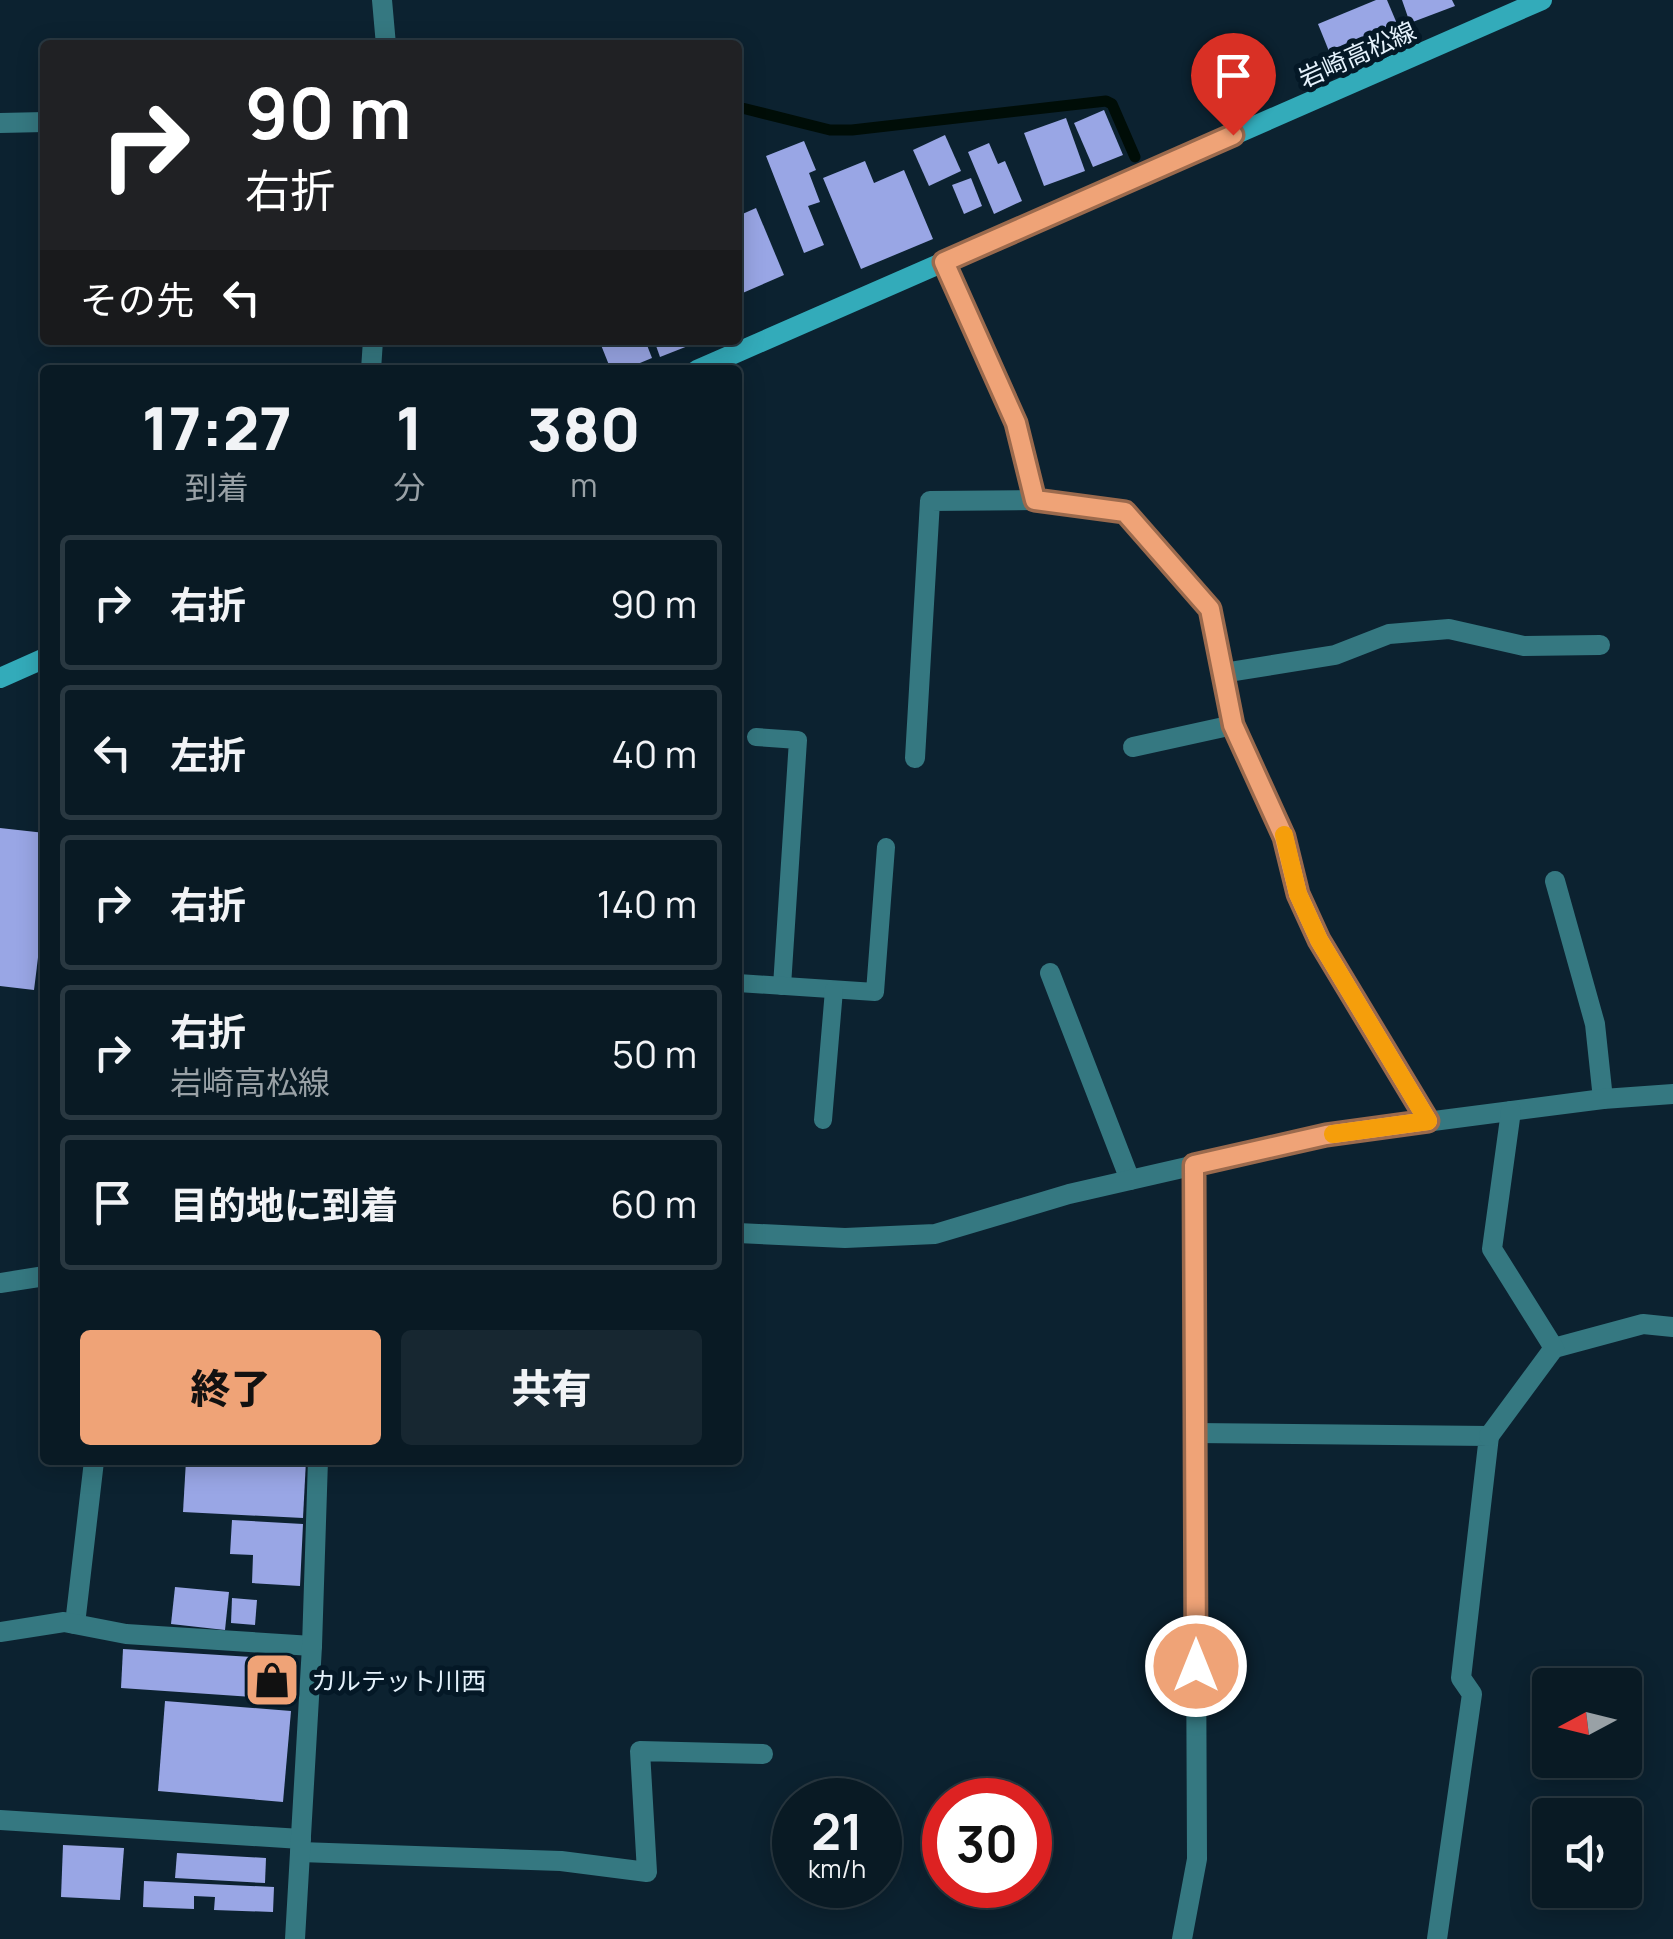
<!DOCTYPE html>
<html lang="ja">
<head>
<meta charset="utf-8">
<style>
	:root { --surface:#091a24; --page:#172731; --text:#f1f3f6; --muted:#99a1a6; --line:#293841; --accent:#efa377 }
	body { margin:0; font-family:Manrope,"Noto Sans JP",sans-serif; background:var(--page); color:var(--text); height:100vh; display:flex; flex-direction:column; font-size:38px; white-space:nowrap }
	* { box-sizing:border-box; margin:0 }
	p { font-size:32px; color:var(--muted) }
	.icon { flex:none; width:55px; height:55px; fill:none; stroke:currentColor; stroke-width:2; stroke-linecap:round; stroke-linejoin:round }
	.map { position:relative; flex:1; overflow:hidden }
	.sheet { position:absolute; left:40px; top:365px; width:702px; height:1100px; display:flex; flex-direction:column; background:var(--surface); border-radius:10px; box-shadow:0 5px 25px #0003,0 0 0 2px var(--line) }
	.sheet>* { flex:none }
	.banner { position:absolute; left:40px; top:40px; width:702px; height:305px; border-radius:10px; box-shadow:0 5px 25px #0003,0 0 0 2px var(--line); background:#202124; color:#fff; overflow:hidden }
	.needle { width:65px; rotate:263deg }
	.tools { position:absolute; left:1532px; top:1668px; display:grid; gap:20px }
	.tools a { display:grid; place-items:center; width:110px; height:110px; border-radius:10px; background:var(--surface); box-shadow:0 5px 25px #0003,0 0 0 2px var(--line); font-size:50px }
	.speed { position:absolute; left:772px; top:1778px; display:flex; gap:20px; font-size:50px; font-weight:700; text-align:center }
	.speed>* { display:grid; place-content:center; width:130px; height:130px; border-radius:50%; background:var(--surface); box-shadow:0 5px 25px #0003,0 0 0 2px var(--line); line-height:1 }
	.speed small { font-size:25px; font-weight:400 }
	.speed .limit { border:15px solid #d22; background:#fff; color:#111 }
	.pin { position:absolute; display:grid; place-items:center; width:85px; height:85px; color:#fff; margin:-102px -42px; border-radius:50% 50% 50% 0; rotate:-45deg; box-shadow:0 0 10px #0007 }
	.pin .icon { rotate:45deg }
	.me { position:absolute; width:110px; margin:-55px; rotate:0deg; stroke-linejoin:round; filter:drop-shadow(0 0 8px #0008) }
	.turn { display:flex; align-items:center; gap:35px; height:210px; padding:0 40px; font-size:45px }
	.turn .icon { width:130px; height:130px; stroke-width:2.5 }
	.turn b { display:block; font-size:70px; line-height:85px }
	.then { display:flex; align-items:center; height:95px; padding:0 40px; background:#0003; gap:20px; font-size:38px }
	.eta { display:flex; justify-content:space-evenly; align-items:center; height:170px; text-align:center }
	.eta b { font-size:60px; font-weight:800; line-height:70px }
	.primary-button { display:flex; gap:20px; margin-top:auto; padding:20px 40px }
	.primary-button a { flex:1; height:115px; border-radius:10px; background:var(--accent); color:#111; font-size:40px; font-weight:800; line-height:115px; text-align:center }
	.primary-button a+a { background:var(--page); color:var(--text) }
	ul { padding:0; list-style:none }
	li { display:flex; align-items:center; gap:30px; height:135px; margin:0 20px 15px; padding:0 20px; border:5px solid var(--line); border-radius:10px }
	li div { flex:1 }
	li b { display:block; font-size:38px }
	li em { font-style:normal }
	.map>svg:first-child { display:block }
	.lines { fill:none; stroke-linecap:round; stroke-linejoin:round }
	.stream { stroke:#000d07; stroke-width:11 }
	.building { fill:#99a6e5 }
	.service { stroke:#357881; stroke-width:18 }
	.minor { stroke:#357881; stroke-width:20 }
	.secondary { stroke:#33abba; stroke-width:20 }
	.route-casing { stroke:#9b6a4d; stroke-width:25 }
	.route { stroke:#efa377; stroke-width:18 }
	.slow { stroke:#f59e0b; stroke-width:18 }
	.labels { text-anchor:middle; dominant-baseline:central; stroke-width:10; stroke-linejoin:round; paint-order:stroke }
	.street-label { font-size:25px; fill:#e5f2fc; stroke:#041826 }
	.poi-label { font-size:25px; fill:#e5f2fc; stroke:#041826; text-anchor:start }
</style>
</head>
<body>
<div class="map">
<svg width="1673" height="1939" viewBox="0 0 1673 1939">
	<rect width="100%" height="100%" fill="#0c2230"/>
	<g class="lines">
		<path class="stream" d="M 738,107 L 830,130 L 852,130 L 1106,101 L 1112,104 L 1135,157"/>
	</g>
	<g class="building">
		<path d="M 1376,0 L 1387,0 L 1403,38 L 1335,66 L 1318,24 Z"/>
		<path d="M 1402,0 L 1452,0 L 1455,6 L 1410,23 Z"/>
		<path d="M 1104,110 L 1123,155 L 1093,167 L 1074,123 Z"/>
		<path d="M 1066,118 L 1085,171 L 1044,186 L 1024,133 Z"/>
		<path d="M 945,135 L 961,171 L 929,186 L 913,150 Z"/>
		<path d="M 804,141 L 816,170 L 809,173 L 820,202 L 808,206 L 824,245 L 804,253 L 766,156 Z"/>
		<path d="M 989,143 L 998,164 L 1005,161 L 1022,201 L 994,214 L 968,152 Z"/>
		<path d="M 865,161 L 874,183 L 904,170 L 933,239 L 861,269 L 823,178 Z"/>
		<path d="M 971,178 L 982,206 L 964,214 L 952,185 Z"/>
		<path d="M 756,208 L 784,275 L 738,295 L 738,216 Z"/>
		<path d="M 599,340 L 645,340 L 652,358 L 623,370 L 611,370 Z"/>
		<path d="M 654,340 L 691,340 L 693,344 L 660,357 Z"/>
		<path d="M 0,828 L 45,833 L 45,901 L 34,990 L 0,986 Z"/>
		<path d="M 186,1460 L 306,1460 L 303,1518 L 183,1512 Z"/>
		<path d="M 232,1520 L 303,1524 L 300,1586 L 252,1583 L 253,1555 L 230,1554 Z"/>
		<path d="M 175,1587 L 229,1592 L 225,1630 L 171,1624 Z"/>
		<path d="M 232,1598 L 257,1600 L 255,1625 L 231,1623 Z"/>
		<path d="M 123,1649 L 285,1659 L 283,1699 L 121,1688 Z"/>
		<path d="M 165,1701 L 291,1711 L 283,1802 L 158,1791 Z"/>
		<path d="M 63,1845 L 124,1848 L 120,1900 L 61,1897 Z"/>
		<path d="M 177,1853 L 266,1858 L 265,1883 L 175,1878 Z"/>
		<path d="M 144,1881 L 274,1887 L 273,1912 L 214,1910 L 215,1897 L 194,1896 L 194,1909 L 143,1907 Z"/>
	</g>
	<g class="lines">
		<g class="service">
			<path d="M 756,737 L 798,740 L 782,986"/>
			<path d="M 738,983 L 875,992 L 886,847"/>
			<path d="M 823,1120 L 834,990"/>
		</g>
		<g class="minor">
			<path d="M 382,0 L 386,45"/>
			<path d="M 0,123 L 45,122"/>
			<path d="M 944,262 L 1016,423 L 1035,500 L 1125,511 L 1210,609 L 1233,725 L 1284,837 L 1298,894 L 1319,940 L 1428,1121"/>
			<path d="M 371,370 L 373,340"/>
			<path d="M 1223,673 L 1335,655 L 1389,634 L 1449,629 L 1524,646 L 1600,645"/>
			<path d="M 1133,747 L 1233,725"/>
			<path d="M 915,758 L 930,501 L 1035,500"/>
			<path d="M 1555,881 L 1595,1024 L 1603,1099"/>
			<path d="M 1050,973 L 1130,1180"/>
			<path d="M 738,1233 L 845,1238 L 935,1234 L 1069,1194 L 1326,1135 L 1603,1099 L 1673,1094"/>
			<path d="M 0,1283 L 45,1276"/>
			<path d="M 1554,1348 L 1643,1324 L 1673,1327"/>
			<path d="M 1195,1433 L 1489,1436 L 1461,1678 L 1472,1694 L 1437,1939"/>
			<path d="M 1489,1436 L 1554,1348 L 1492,1249 L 1511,1111"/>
			<path d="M 75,1624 L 94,1461"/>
			<path d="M 0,1632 L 64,1622 L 126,1634 L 312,1646"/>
			<path d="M 0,1820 L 301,1839"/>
			<path d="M 300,1852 L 561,1861 L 647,1872 L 640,1751 L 763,1754"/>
			<path d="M 295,1939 L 312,1646 L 318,1460"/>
			<path d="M 1182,1939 L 1197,1859 L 1194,1165"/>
		</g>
		<g class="secondary">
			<path d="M 697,370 L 1542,0"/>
			<path d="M 0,678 L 45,658"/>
		</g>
	</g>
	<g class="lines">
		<g class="route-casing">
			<path id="route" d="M 1196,1666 L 1194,1165 L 1326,1135 L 1428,1121 L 1319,940 L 1298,894 L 1284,837 L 1233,725 L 1210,609 L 1125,512 L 1035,500 L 1016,423 L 944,262 L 1233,135"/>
		</g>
		<use href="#route" class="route"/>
		<path class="slow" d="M 1284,835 L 1298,894 L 1319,940 L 1428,1121 L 1333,1134"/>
	</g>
	<defs>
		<g id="shop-square" transform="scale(2.875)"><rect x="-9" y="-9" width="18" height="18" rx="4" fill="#efa377" stroke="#041826"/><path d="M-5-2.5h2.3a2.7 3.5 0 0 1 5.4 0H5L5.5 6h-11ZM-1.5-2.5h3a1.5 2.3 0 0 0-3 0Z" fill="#111"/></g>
	</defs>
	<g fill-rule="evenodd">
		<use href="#shop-square" x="272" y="1680"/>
	</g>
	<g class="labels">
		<g class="street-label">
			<text transform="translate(1357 54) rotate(-24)">岩崎高松線</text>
		</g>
		<g class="poi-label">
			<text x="311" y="1680">カルテット川西</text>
		</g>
	</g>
</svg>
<div class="tools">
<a><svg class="needle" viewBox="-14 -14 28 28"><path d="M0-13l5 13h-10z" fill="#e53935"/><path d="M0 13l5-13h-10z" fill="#99a1a6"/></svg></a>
<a><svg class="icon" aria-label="sound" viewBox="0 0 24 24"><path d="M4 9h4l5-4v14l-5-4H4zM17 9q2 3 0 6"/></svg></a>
</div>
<div class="speed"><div>21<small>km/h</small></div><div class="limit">30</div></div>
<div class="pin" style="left:1233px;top:135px;background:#d93025"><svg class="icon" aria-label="arrive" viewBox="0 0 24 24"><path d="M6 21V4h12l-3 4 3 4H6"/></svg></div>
<svg class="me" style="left:1196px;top:1666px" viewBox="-20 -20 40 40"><circle r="17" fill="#efa377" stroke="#fff" stroke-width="3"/><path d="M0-11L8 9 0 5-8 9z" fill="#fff"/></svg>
<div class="banner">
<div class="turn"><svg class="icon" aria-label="right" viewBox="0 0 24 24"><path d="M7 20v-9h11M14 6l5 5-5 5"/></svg><div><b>90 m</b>右折</div></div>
<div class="then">その先<svg class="icon" aria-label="left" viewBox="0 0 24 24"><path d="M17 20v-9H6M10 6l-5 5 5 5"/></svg></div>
</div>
<section class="sheet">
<div class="eta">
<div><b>17:27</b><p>到着</p></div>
<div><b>1</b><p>分</p></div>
<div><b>380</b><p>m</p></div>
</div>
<ul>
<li><svg class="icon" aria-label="right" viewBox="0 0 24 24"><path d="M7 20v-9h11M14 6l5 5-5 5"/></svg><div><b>右折</b></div><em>90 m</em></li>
<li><svg class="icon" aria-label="left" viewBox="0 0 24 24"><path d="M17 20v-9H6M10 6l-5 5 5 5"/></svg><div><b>左折</b></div><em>40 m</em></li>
<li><svg class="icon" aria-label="right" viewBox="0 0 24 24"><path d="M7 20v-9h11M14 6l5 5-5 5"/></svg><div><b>右折</b></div><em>140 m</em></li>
<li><svg class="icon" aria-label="right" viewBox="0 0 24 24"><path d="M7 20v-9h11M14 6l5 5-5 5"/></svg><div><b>右折</b><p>岩崎高松線</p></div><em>50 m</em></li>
<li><svg class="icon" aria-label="arrive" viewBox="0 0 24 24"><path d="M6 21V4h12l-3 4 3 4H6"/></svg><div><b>目的地に到着</b></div><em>60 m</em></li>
</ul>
<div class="primary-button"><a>終了</a><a>共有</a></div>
</section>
</div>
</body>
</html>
